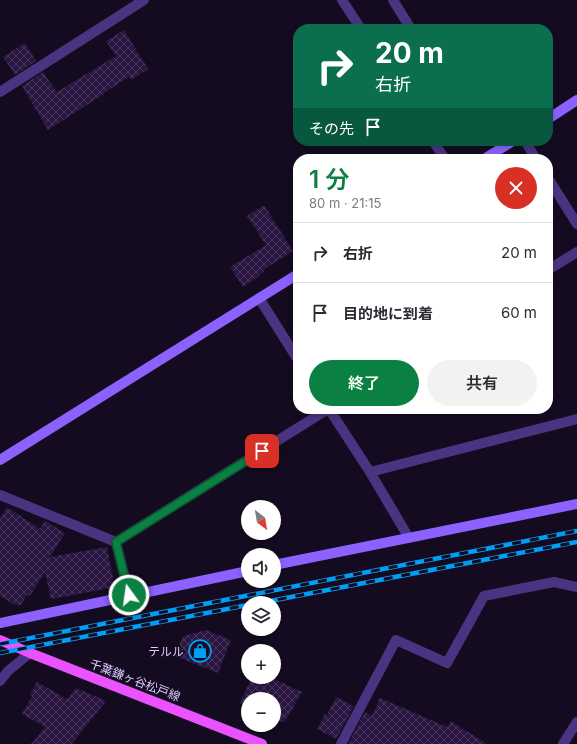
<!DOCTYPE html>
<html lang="ja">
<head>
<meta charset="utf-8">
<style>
	:root { --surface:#fff; --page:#f2f2f3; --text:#2b2b33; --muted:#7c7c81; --line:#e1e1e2; --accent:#0b8043 }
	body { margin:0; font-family:Inter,"Noto Sans JP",sans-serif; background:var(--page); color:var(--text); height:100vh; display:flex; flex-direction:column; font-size:15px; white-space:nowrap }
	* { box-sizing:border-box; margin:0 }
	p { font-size:13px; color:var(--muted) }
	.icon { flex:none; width:22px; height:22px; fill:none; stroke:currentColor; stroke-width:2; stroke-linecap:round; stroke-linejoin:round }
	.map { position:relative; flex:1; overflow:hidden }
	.side { position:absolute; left:293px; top:154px; width:260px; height:260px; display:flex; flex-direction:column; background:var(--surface); border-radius:16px; box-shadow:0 2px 6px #0003 }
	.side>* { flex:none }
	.hud { position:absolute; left:293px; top:24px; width:260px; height:122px; border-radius:16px; box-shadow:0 2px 6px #0003; background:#0b6e4f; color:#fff; overflow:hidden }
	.needle { width:26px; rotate:149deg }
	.tools { position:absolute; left:241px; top:500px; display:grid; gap:8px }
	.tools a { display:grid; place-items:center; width:40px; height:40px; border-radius:50%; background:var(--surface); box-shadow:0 2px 6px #0003; font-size:20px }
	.pin { position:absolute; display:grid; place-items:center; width:34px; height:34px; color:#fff; margin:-17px; border-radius:8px; box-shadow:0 2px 6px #0006 }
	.me { position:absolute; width:44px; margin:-22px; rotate:346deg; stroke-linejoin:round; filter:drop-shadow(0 0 3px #0008) }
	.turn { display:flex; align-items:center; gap:14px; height:84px; padding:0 16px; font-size:18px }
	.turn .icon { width:52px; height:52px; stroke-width:2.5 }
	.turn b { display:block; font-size:28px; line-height:34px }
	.then { display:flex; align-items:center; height:38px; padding:0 16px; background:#0003; gap:8px; font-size:15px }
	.round { display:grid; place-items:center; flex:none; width:42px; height:42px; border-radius:21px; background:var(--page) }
	.summary { display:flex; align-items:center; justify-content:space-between; height:68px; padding:0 16px }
	h1 { font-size:24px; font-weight:600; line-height:30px; color:var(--accent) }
	.cta { display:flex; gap:8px; margin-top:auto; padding:8px 16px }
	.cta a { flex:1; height:46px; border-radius:24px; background:var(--accent); color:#fff; font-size:16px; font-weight:600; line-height:46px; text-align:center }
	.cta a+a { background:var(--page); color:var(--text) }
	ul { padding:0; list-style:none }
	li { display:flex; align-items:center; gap:12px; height:60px; padding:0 16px; border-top:1px solid var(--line) }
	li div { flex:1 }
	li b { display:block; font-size:15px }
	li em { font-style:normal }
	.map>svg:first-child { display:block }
	.building { fill:url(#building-cross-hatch) }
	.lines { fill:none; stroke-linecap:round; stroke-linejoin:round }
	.street { stroke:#4a3481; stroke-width:10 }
	.secondary { stroke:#8d61ff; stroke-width:10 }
	.primary { stroke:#ea51ff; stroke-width:10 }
	.rail-casing { stroke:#009ff5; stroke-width:4.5 }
	.rail { stroke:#140b20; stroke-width:3; stroke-dasharray:9; stroke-linecap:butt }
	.route-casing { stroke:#07532c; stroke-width:10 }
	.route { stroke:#0b8043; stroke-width:7 }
	.labels { text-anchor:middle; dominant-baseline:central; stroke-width:3; stroke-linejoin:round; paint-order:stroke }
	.poi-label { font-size:12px; fill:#ddcaff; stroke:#140b20; text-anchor:end }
	.street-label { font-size:12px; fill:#ddcaff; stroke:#140b20 }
</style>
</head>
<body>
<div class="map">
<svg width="577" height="744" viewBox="0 0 577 744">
	<defs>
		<pattern id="building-cross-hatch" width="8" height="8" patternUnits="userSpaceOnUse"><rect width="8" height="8" fill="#2a1641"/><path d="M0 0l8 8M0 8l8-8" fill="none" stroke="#48375e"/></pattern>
	</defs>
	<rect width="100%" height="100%" fill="#140b20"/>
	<g class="building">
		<path d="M 124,30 L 148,69 L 131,80 L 129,77 L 104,93 L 104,94 L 48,130 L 22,86 L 43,72 L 57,92 L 116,56 L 106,41 Z"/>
		<path d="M 25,43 L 36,61 L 15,75 L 3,57 Z"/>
		<path d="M 264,205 L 293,251 L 263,270 L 264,272 L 259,275 L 260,276 L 243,287 L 230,267 L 266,245 L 247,216 Z"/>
		<path d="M 7,507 L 40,529 L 45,521 L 65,533 L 50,557 L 107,547 L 113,578 L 110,588 L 51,599 L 45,572 L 30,596 L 27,595 L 20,606 L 16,604 L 15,605 L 0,596 L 0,518 Z"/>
		<path d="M 206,630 L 231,640 L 218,673 L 175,656 L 183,636 Z"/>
		<path d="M 252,677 L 270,677 L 302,692 L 284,723 L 274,718 L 274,699 L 248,699 L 248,707 L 240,703 Z"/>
		<path d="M 37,682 L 67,699 L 76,688 L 106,701 L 72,744 L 31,744 L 45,727 L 22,714 L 32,696 L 30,694 Z"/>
		<path d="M 336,697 L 354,706 L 336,739 L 317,729 L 325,714 L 327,715 Z"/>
		<path d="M 380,698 L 447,727 L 451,721 L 487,744 L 348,744 L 365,712 L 372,716 Z"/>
	</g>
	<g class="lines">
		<g class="street">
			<path d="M 342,0 L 361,29"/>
			<path d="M 393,0 L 411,29"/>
			<path d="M 0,92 L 144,0"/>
			<path d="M 433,141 L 445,159"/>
			<path d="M 525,141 L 536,159"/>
			<path d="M 548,178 L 577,224"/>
			<path d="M 548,270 L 577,252"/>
			<path d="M 259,298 L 298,360"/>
			<path d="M 329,409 L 370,472 L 409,538"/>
			<path d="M 370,472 L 577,419"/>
			<path d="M 0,495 L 116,542"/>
			<path d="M 129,595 L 116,542 L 328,409"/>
			<path d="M 0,681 L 8,671 L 30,653"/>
			<path d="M 341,744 L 396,640 L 447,663 L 484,596 L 554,582 L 577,587"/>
			<path d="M 563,744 L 577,722"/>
		</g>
		<g class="secondary">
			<path d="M 548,119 L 577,100"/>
			<path d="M 484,159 L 513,141"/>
			<path d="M 0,460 L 298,274"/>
			<path d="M 274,565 L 577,504"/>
			<path d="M 0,623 L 248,571"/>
		</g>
		<path class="primary" d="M 0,640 L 30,653 L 262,744"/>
		<g class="rail-casing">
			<g id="rail">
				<path d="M 260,603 L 577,542"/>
				<path d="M 0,644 L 577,531"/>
				<path d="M 0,653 L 248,605"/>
			</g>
		</g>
		<use href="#rail" class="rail"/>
	</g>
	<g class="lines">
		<g class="route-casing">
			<path id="route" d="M 129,595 L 116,542 L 262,451"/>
		</g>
		<use href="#route" class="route"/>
	</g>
	<defs>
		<g id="shop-ring" transform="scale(1.15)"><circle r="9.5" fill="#140b20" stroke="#009ff5" stroke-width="1.5"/><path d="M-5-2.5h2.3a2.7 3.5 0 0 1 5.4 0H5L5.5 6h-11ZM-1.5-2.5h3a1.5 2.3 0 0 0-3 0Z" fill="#009ff5"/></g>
	</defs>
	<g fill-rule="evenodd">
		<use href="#shop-ring" x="200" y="651"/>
	</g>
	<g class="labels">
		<g class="poi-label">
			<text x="184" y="651">テルル</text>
		</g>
		<g class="street-label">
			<text transform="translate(135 680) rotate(21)">千葉鎌ヶ谷松戸線</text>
		</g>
	</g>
</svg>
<div class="tools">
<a><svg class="needle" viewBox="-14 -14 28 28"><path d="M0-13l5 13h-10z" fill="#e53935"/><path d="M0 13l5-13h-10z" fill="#7c7c81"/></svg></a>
<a><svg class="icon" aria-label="sound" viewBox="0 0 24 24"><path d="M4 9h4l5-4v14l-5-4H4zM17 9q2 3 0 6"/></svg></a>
<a><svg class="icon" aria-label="layers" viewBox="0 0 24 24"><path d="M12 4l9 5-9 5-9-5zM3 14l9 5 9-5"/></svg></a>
<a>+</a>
<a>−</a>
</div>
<div class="pin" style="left:262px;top:451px;background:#d93025"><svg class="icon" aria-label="arrive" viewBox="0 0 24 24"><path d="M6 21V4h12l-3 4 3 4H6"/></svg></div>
<svg class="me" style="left:129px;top:595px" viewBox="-20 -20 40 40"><circle r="17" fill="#0b8043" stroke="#fff" stroke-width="3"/><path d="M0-11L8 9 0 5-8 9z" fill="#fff"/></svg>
<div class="hud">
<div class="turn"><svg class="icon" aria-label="right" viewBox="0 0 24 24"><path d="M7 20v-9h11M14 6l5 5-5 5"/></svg><div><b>20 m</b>右折</div></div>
<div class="then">その先<svg class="icon" aria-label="arrive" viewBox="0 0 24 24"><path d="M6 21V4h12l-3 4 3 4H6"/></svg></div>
</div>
<section class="side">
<div class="summary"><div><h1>1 分</h1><p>80 m · 21:15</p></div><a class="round" style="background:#d93025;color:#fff"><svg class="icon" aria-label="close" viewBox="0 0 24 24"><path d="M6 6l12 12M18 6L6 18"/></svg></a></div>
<ul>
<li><svg class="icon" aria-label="right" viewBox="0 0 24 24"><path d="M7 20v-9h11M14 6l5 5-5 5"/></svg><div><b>右折</b></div><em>20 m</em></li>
<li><svg class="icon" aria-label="arrive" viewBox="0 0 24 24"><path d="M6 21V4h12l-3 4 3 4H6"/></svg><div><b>目的地に到着</b></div><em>60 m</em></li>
</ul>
<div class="cta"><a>終了</a><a>共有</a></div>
</section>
</div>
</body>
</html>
